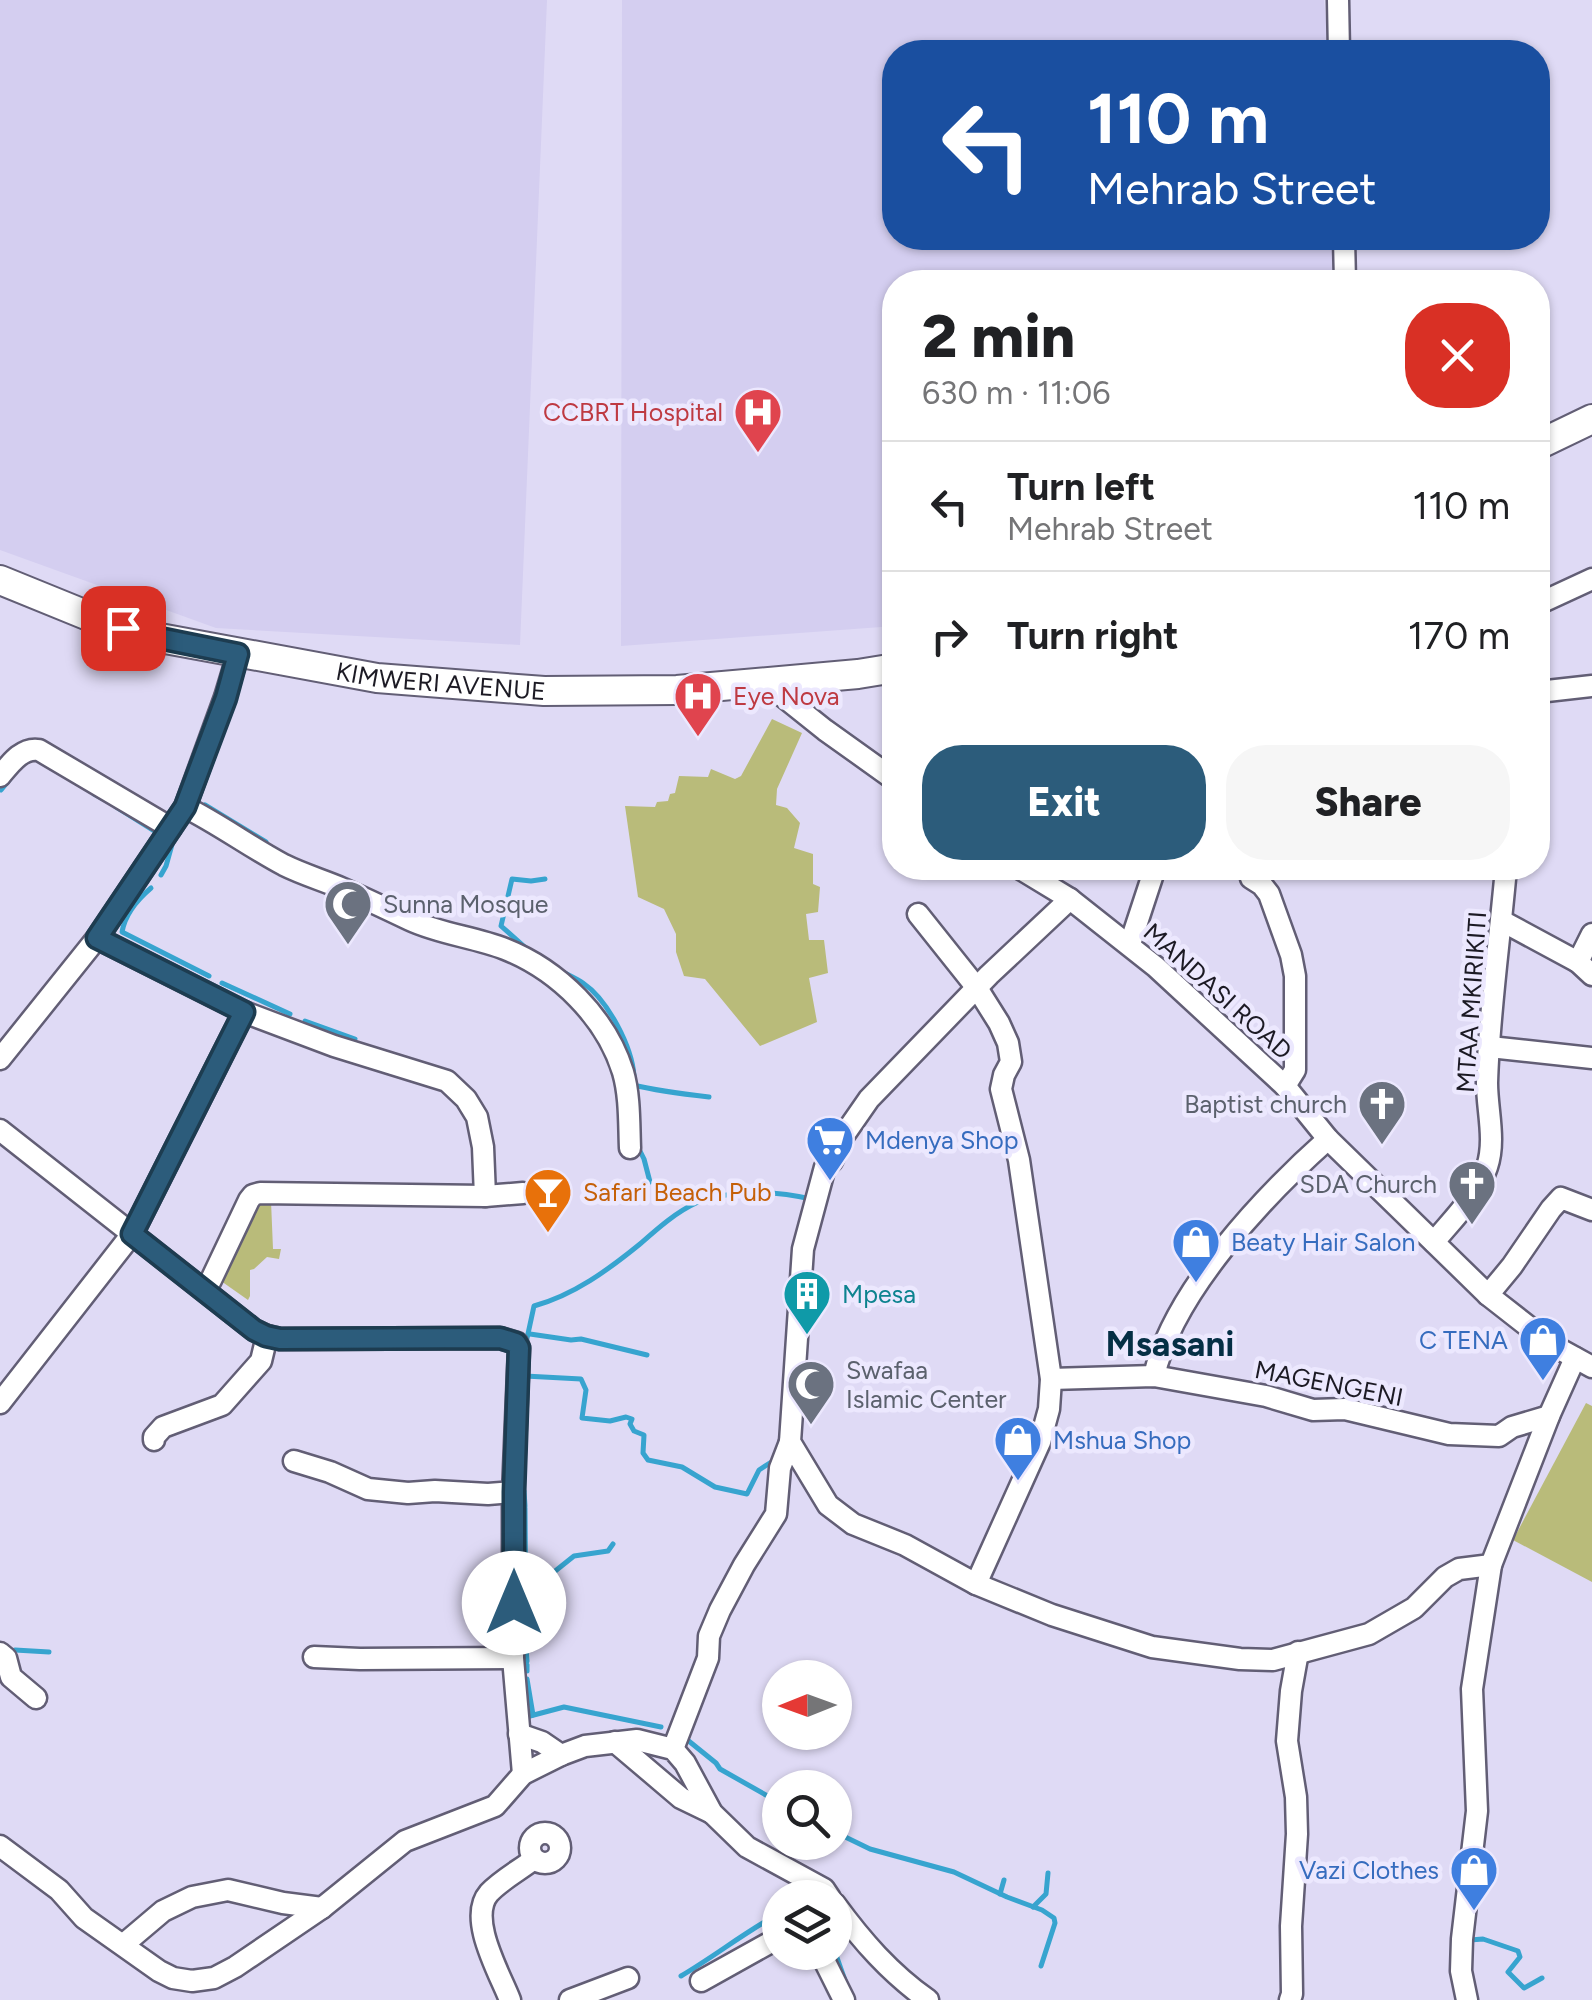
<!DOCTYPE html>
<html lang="en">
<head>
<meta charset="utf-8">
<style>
	:root { --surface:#fff; --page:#f6f6f6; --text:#202124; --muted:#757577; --line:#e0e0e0; --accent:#2c5c7b }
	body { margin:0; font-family:Figtree,sans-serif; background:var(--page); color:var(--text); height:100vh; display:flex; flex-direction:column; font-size:38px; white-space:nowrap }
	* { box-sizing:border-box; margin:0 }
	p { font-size:32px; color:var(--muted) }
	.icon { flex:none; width:55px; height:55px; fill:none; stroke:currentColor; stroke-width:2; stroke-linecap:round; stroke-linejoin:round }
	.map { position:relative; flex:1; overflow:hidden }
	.side { position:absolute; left:882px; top:270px; width:668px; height:610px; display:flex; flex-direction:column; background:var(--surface); border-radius:40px; box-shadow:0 2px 8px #0004 }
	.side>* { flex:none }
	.hud { position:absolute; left:882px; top:40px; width:668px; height:210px; border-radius:40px; box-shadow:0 2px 8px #0004; background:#1a4fa0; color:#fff; overflow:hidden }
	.needle { width:65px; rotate:269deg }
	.controls { position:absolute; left:762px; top:1660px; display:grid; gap:20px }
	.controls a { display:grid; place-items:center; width:90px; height:90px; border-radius:50%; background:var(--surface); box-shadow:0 2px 8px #0004; font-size:50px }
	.pin { position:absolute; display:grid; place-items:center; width:85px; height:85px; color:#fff; margin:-42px; border-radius:20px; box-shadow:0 5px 15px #0006 }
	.me { position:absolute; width:110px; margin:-55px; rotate:0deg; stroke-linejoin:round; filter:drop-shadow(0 0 8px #0008) }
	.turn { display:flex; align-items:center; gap:35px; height:210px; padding:0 40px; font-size:45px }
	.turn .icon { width:130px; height:130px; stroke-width:2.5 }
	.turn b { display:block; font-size:70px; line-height:85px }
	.round { display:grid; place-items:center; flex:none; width:105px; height:105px; border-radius:40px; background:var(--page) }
	.summary { display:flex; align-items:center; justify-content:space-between; height:170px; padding:0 40px }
	h1 { font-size:60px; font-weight:800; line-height:75px }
	.cta { display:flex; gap:20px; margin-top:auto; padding:20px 40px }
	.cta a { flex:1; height:115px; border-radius:40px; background:var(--accent); color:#fff; font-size:40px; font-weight:800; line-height:115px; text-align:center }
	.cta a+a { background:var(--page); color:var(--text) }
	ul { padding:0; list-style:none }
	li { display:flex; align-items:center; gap:30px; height:130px; padding:0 40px; border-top:2px solid var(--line) }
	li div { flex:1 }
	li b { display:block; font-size:38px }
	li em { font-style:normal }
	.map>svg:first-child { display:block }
	.built { fill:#d4cef0 }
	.green { fill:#b9bb7a }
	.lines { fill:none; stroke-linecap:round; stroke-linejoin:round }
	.stream { stroke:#37a4cf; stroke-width:5 }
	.street-casing { stroke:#625e75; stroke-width:25 }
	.secondary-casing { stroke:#625e75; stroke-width:32 }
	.street { stroke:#fff; stroke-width:20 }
	.secondary { stroke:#fff; stroke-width:28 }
	.route-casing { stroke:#1d3c50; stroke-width:25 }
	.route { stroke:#2c5c7b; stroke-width:18 }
	.labels { text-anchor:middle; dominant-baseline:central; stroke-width:9; stroke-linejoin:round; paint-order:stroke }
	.health-label { font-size:25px; fill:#be3a42; stroke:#ece8fe; text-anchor:end }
	.street-label { font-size:25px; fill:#1c1a24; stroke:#ece8fe }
	.worship-label { font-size:25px; fill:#5b616d; stroke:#ece8fe; text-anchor:start }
	.shop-label { font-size:25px; fill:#366cbe; stroke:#ece8fe; text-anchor:start }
	.food-label { font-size:25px; fill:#c56008; stroke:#ece8fe; text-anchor:start }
	.culture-label { font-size:25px; fill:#0d838f; stroke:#ece8fe; text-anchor:start }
	.district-label { font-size:35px; font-weight:bold; fill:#052f45; stroke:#ece8fe }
</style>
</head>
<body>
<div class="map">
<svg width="1592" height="2000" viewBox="0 0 1592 2000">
	<rect width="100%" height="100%" fill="#dfdaf5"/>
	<g class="built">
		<path d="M 0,0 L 547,0 L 520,645 L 216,628 L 0,550 Z"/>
		<path d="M 622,0 L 1324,0 L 1329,52 L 895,52 L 895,238 L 1334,238 L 1335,282 L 895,282 L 895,626 L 621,646 Z"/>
	</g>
	<g class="green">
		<path d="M 772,719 L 802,733 L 777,789 L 776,805 L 787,808 L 800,823 L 794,848 L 813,854 L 813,884 L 820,887 L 818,912 L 806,914 L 809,940 L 824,940 L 828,973 L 809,978 L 817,1022 L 760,1046 L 705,979 L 684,976 L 676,952 L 676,934 L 664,909 L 638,897 L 625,806 L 655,807 L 657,802 L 668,801 L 670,794 L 675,793 L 679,776 L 708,777 L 711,769 L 735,779 L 741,776 Z"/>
		<path d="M 258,1201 L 271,1201 L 273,1249 L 281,1249 L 279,1259 L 267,1257 L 254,1269 L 250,1270 L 250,1296 L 248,1300 L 221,1281 Z"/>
		<path d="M 1586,1403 L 1592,1406 L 1592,1582 L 1513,1540 Z"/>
	</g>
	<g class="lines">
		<g class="stream">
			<path d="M 1,790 L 10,779"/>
			<path d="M 94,794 L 107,801"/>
			<path d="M 205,805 L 266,842"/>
			<path d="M 116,807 L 159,834 L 158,837"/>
			<path d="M 161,875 L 166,866 L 173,841"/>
			<path d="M 151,888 C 138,899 125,915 122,932 L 209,976"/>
			<path d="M 527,949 L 501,926 L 512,879 L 531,881 L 545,879"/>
			<path d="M 561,971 C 568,975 577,979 583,983 C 608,1000 632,1047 634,1076 L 630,1077"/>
			<path d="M 222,983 L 290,1014"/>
			<path d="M 305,1021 L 355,1039"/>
			<path d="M 633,1085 C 658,1091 683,1094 709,1097"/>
			<path d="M 637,1145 L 644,1159 L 650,1182"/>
			<path d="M 822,1160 L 826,1146 L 835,1135"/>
			<path d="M 530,1334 L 571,1340 L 581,1339 L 647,1355"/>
			<path d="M 526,1343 L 534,1306 C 574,1295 608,1270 640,1244 C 657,1229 676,1212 696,1203 C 731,1189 776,1191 811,1199"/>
			<path d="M 525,1376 L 581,1379 L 586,1390 L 582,1418 L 610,1421 L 626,1417 L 632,1419 L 630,1424 L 634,1431 L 644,1435 L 643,1453 L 648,1460 L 682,1467 L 715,1487 L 747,1494 L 759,1470 L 773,1461"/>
			<path d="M 524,1491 L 525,1506"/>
			<path d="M 525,1508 L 526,1639"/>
			<path d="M 526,1576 L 543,1576 L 545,1572 L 554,1572 L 574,1556 L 608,1551 L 613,1544"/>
			<path d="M 526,1648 L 527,1661"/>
			<path d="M 15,1650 L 49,1652"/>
			<path d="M 527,1671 L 527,1665"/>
			<path d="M 527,1679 L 533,1715"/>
			<path d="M 526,1721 L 525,1719 L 530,1716 L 564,1707 L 661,1727"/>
			<path d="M 685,1738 L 716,1763 L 720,1769 L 780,1803"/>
			<path d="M 835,1832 L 870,1849 L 954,1872 L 1007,1897 L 1042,1910 L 1054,1918 L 1055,1923 L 1041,1966"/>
			<path d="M 1000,1894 L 1004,1880"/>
			<path d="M 809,1898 L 814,1895 L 815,1898"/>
			<path d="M 1033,1907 L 1046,1894 L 1048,1873"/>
			<path d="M 1470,1940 L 1483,1939 L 1518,1951 L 1520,1957 L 1508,1972 L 1524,1988 L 1542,1978"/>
			<path d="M 835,1952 L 846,1983"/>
			<path d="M 681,1976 C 715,1956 745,1932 780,1913"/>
		</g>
		<g class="street-casing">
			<g id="street">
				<path d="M 1338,0 L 1339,52"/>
				<path d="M 1344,238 L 1345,282"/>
				<path d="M 1538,604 L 1592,579"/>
				<path d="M 765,682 L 825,730 L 895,780"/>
				<path d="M 1538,692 L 1592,686"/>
				<path d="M 0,776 C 10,764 22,747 39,750 L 171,828"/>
				<path d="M 185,807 C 219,824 250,847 284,865 C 302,874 322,880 341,888 C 364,898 387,909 410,920 C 440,934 474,937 505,949 C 558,970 606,1017 623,1072 C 630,1096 629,1124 630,1148"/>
				<path d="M 1019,868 L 1070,899 L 1156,967 L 1285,1086 L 1328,1139 L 1488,1295 L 1552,1345 L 1592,1367"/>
				<path d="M 1251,878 L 1262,885 L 1269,894 L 1291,955 L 1295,976 L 1295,1070 L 1285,1086"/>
				<path d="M 1070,899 L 989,975 L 869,1099 L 844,1135 L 832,1161 L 825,1167 L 803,1249 L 790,1442 L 828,1505 L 853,1524 L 905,1545 L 976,1584 L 1052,1615 L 1152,1647 L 1240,1659 L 1273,1660 L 1369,1634 L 1414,1608 L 1445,1577 L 1459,1569 L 1491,1565 L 1549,1416 L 1575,1358"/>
				<path d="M 918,914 L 977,988 L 999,1023 L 1008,1043 L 1011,1062 L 1004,1075 L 1001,1089 L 1019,1160 L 1051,1379 L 1049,1409 L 1040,1442 L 976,1584"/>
				<path d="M 1502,921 L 1578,962 L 1592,975"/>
				<path d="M 97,938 L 244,1012 L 334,1046 L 447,1081 L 466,1099 L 477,1117 L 483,1147 L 485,1196"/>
				<path d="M 1130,944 L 1155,868"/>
				<path d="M 1578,962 L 1592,934"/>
				<path d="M 1490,1047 L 1592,1058"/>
				<path d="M 0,1059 L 97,938 L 185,807 L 225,697 L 238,654"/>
				<path d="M 0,1130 L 254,1330 L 267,1336 L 280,1339 L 500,1338 L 517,1343 L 519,1348 L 513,1492 L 513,1658 L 523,1774"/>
				<path d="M 1434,1242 C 1452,1220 1478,1195 1487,1167 C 1496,1140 1487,1110 1487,1083 C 1489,1011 1500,939 1506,868"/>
				<path d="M 204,1290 L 211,1280 L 249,1200 L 253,1195 L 260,1193 L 485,1196 L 523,1193"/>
				<path d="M 1488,1295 L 1512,1266 L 1551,1209 L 1561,1198 L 1592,1210"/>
				<path d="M 1154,1376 C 1173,1292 1264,1196 1328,1139"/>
				<path d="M 1051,1379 L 1154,1376 L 1266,1396 L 1313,1410 L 1345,1409 L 1449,1434 L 1499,1436 L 1512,1427 L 1549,1416"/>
				<path d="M 0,1403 L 132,1234 L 244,1012"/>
				<path d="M 154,1440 L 154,1437 L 163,1427 L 222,1405 L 261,1361 L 267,1336"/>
				<path d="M 294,1461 L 330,1472 L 368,1489 L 408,1493 L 435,1491 L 488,1494 L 513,1492"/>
				<path d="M 0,1653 L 6,1658 L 11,1677 L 36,1698"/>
				<path d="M 314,1657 L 360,1659 L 513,1658"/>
				<path d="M 519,1734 L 542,1742 L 561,1755"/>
				<path d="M 615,1742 L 681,1798 L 712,1813"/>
				<path d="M 673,1749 L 708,1658 L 709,1636 L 720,1610 L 744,1565 L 776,1514 L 780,1468 L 790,1442"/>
				<circle cx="545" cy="1848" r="15"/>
				<path d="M 0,1846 L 59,1890 L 84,1918 L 159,1971 L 173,1978 L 192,1981 L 214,1978 L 235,1967 L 322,1908 L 405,1841 L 495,1806 L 523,1774 L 561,1755 L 585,1746 L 637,1740 L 673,1749 L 685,1763 L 712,1813 L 747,1847 L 824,1889 L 830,1898"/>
				<path d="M 835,1904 C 862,1941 890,1973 928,2000"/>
				<path d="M 124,1944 L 163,1911 L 192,1897 L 228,1890 L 283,1903 L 322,1908"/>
				<path d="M 820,1952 L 844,2000"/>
				<path d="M 701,1981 L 780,1937"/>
				<path d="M 510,2000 C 500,1974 467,1918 489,1893 C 501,1880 520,1870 534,1859"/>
				<path d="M 570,2000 L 628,1978"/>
				<path d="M 1290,2000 L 1292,1994 L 1291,1926 L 1297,1834 L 1296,1797 L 1287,1741 L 1291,1691 L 1298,1652"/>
				<path d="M 1467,2000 L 1461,1971 L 1462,1939 L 1477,1811 L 1472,1689 L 1491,1565"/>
			</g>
		</g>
		<g class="secondary-casing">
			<g id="secondary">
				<path d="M 1538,445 L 1592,419"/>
				<path id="s1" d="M 0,580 L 96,619 L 149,636 L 377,678 L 544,691 L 677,690 L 858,674 L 895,668"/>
			</g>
		</g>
		<use href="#street" class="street"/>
		<use href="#secondary" class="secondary"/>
	</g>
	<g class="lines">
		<g class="route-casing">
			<path id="route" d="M 123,628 L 149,636 L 238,654 L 226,698 L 185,807 L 97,938 L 244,1012 L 132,1234 L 254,1330 L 266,1336 L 280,1339 L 500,1338 L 516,1343 L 519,1348 L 514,1492 L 514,1603"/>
		</g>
		<use href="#route" class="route"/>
	</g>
	<defs>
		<g id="hospital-pin" transform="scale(2.5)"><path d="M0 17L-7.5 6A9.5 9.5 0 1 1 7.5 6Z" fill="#e0444e" stroke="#ece8fe"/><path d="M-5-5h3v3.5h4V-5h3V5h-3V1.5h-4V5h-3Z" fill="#fff"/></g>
		<g id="mosque-pin" transform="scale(2.5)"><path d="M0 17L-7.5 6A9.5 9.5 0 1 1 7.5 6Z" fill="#6b7280" stroke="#ece8fe"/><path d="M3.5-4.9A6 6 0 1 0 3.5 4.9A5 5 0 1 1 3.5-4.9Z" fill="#fff"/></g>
		<g id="church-pin" transform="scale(2.5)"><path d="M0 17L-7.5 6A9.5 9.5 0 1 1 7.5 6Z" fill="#6b7280" stroke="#ece8fe"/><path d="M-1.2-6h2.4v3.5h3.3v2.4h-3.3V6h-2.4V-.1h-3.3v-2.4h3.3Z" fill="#fff"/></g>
		<g id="supermarket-pin" transform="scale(2.5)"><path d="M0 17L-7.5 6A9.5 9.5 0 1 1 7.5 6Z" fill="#3f7fe0" stroke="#ece8fe"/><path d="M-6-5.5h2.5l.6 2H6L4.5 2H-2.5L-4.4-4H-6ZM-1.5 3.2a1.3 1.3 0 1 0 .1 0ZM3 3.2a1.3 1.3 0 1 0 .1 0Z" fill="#fff"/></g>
		<g id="bar-pin" transform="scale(2.5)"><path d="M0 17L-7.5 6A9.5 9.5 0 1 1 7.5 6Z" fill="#e8710a" stroke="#ece8fe"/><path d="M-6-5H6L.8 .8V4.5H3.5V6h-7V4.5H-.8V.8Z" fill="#fff"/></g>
		<g id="shop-pin" transform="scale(2.5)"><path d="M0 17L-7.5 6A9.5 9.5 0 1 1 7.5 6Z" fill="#3f7fe0" stroke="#ece8fe"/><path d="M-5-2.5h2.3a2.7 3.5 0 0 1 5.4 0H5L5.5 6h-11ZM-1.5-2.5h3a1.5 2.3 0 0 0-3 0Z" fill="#fff"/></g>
		<g id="building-pin" transform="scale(2.5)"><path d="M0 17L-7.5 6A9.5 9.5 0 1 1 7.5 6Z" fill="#0f9aa8" stroke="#ece8fe"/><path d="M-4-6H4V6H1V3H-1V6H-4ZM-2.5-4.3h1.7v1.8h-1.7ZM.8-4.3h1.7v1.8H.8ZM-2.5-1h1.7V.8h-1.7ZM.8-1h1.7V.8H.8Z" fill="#fff"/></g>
	</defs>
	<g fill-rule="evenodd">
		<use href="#hospital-pin" x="758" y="412"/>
		<use href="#hospital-pin" x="698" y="696"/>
		<use href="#mosque-pin" x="348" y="904"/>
		<use href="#church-pin" x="1382" y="1104"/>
		<use href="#supermarket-pin" x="830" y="1140"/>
		<use href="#church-pin" x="1472" y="1184"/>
		<use href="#bar-pin" x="548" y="1192"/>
		<use href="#shop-pin" x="1196" y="1242"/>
		<use href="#building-pin" x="807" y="1294"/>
		<use href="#shop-pin" x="1543" y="1340"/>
		<use href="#mosque-pin" x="811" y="1384"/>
		<use href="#shop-pin" x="1018" y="1440"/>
		<use href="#shop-pin" x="1474" y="1870"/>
	</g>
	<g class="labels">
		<g class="health-label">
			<text x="723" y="412">CCBRT Hospital</text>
			<text x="733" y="696" text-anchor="start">Eye Nova</text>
		</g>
		<g class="street-label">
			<text stroke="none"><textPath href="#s1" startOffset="455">KIMWERI AVENUE</textPath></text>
			<text transform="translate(1218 991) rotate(42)">MANDASI ROAD</text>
			<text transform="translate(1471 1002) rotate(-86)">MTAA MKIRIKITI</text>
			<text transform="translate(1329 1383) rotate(11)">MAGENGENI</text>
		</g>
		<g class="worship-label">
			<text x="383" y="904">Sunna Mosque</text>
			<text x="1347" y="1104" text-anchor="end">Baptist church</text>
			<text x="1437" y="1184" text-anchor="end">SDA Church</text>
			<text x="846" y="1370">Swafaa<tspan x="846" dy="29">Islamic Center</tspan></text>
		</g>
		<g class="shop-label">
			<text x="865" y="1140">Mdenya Shop</text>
			<text x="1231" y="1242">Beaty Hair Salon</text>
			<text x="1508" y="1340" text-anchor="end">C TENA</text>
			<text x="1053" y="1440">Mshua Shop</text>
			<text x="1439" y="1870" text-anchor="end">Vazi Clothes</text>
		</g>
		<g class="food-label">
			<text x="583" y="1192">Safari Beach Pub</text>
		</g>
		<g class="culture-label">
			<text x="842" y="1294">Mpesa</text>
		</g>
		<g class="district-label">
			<text x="1170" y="1344">Msasani</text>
		</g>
	</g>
</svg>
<div class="controls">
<a><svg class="needle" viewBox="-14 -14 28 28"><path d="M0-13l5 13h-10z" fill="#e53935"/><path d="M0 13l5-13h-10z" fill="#757577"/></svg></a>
<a><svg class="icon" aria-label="search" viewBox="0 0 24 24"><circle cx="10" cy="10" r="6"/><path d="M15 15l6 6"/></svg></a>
<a><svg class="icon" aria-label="layers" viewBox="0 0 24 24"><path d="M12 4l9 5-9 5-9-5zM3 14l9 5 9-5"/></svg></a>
</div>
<div class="pin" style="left:123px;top:628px;background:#d93025"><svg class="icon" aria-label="arrive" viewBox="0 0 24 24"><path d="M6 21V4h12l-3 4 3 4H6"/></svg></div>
<svg class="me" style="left:514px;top:1603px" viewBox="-20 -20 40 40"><circle r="19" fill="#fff"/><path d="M0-13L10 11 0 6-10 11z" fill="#2c5c7b"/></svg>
<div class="hud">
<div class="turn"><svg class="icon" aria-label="left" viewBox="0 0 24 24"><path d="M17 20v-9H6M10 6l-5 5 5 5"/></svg><div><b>110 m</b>Mehrab Street</div></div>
</div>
<section class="side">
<div class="summary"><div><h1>2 min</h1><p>630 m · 11:06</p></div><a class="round" style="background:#d93025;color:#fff"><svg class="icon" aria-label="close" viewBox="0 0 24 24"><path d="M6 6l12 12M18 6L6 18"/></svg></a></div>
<ul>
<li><svg class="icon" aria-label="left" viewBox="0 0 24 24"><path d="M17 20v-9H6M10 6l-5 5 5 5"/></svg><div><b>Turn left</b><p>Mehrab Street</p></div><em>110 m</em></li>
<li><svg class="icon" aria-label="right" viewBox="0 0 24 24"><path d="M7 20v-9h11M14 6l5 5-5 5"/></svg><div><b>Turn right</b></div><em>170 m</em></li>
</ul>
<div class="cta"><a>Exit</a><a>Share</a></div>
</section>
</div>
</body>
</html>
